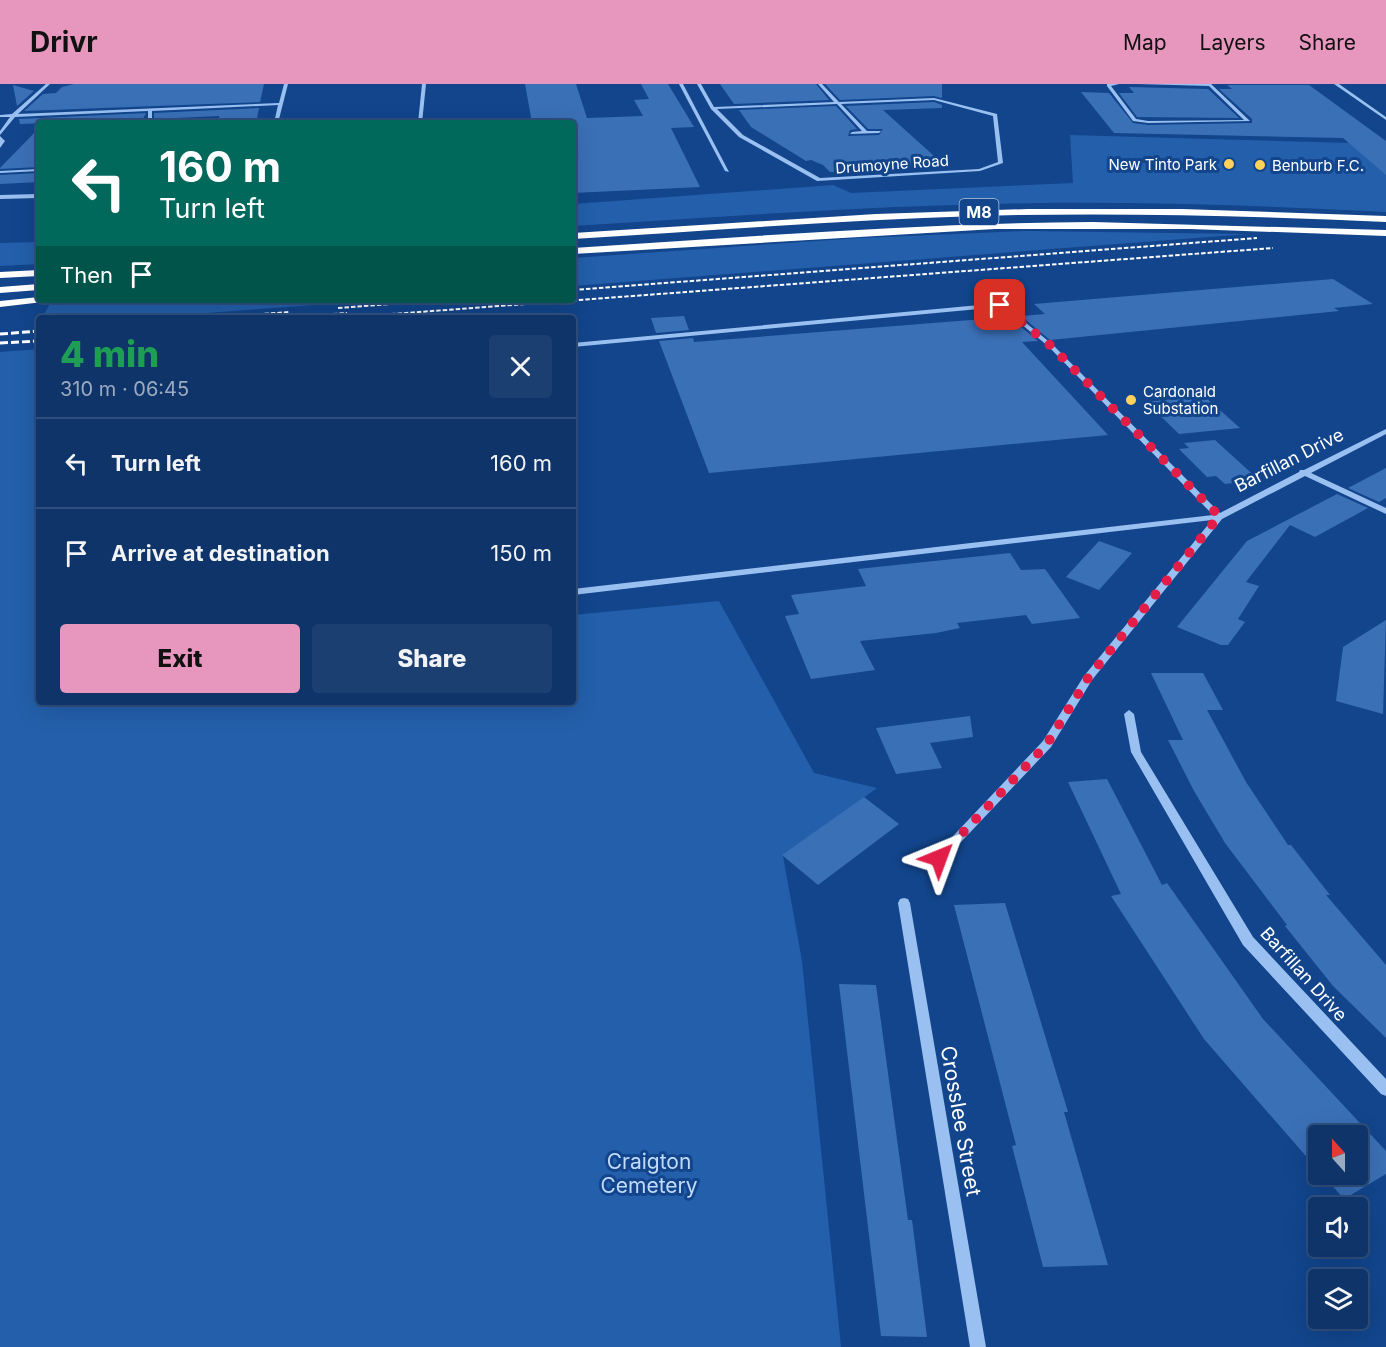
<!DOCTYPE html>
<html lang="en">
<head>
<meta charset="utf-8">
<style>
	:root { --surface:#0e3469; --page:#1c3f71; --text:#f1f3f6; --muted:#9baac0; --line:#2e4f7d; --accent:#e797bd }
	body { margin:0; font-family:Inter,sans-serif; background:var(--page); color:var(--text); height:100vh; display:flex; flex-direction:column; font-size:22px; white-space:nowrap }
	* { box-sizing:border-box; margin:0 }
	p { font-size:20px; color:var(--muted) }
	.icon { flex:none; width:33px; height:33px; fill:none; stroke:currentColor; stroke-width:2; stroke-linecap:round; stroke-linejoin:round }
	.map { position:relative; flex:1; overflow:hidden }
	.panel { position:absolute; left:36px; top:231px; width:540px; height:390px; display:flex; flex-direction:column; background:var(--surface); border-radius:6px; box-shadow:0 6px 24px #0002,0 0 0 2px var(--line) }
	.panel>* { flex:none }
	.hud { position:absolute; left:36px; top:36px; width:540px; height:183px; border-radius:6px; box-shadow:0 6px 24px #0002,0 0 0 2px var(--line); background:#00695c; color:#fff; overflow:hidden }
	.needle { width:39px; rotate:339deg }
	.controls { position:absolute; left:1308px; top:1041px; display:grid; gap:12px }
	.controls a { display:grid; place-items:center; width:60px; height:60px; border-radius:6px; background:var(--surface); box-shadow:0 6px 24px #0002,0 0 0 2px var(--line); font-size:30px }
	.pin { position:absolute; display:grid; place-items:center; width:51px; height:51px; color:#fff; margin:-26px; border-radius:12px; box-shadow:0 3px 9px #0006 }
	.me { position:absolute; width:66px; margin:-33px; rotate:44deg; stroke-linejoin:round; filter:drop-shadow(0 0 4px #0008) }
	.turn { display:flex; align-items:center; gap:21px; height:126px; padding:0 24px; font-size:27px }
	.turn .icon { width:78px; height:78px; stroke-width:2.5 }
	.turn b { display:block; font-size:42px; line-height:51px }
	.then { display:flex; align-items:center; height:57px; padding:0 24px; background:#0003; gap:12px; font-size:22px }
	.round { display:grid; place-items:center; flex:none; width:63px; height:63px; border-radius:6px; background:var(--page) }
	.summary { display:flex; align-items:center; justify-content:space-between; height:102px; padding:0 24px }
	h1 { font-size:36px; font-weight:800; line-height:45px; color:#1e9e55 }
	.action { display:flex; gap:12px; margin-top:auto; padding:12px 24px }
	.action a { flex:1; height:69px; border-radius:6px; background:var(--accent); color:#111; font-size:24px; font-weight:800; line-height:69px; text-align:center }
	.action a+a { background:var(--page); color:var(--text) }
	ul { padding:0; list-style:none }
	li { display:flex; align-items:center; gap:18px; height:90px; padding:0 24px; border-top:2px solid var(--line) }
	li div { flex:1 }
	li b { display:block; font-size:22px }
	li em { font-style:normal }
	header { display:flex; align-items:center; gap:36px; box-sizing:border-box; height:84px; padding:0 30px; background:var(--accent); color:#111 }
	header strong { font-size:28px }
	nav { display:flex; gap:33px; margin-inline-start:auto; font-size:21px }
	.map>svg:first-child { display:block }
	.green { fill:#235fab }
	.building { fill:#3a70b6 }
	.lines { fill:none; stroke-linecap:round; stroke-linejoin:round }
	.minor { fill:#99c0f1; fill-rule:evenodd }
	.highway { fill:#fff; fill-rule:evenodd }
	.rail-far1 { stroke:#fff; stroke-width:2; stroke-dasharray:4.5 2; stroke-linecap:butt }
	.rail { stroke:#fff; stroke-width:3; stroke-dasharray:8 3; stroke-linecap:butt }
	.route { stroke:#e11d48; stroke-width:10; stroke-dasharray:0 18 }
	.poi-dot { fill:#ffd25a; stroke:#12458c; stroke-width:2 }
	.labels { text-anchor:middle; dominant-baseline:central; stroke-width:6; stroke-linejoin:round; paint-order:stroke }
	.far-street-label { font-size:15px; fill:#fff; stroke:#12458c }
	.far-poi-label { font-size:15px; fill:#fff; stroke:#12458c; text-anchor:start }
	.shield { fill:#12458c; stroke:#b8c7dc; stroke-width:1.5 }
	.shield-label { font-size:16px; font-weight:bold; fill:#fff }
	.street-label { font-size:18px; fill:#fff; stroke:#12458c }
	.near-street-label { font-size:21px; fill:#fff; stroke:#12458c }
	.near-park-label { font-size:21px; fill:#c0dbfc; stroke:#12458c }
</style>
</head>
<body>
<header>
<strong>Drivr</strong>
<nav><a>Map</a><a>Layers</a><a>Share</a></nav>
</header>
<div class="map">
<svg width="1386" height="1263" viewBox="0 0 1386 1263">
	<rect width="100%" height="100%" fill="#12458c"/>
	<g class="green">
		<path d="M 1070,51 L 1386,60 L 1386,128 C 1271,122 1156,118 1041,119 C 885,121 729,132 573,142 L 573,120 L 833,101 L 851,109 L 1073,99 Z"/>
		<path d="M 1025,147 L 1248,150 L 573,202 L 573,174 L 860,154 Z"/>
		<path d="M 39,158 L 39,180 L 0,182 L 0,159 Z"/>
		<path d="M 75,216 L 378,216 L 141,234 L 42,234 L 51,218 Z"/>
		<path d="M 39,265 L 39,618 L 573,618 L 573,531 L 719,517 L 814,689 L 877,704 L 783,772 L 802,877 L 841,1263 L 0,1263 L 0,268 Z"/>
	</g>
	<g class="building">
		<path d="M 74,0 L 264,0 L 260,18 L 24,27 L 43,10 L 56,9 L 62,3 Z"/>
		<path d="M 525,0 L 576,0 L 587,34 L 643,32 L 634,16 L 649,15 L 641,0 L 668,0 L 694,43 L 671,44 L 700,103 L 573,109 L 573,39 L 532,39 Z"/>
		<path d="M 720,0 L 816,0 L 829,16 L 734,20 Z"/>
		<path d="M 825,0 L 942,0 L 942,14 L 934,12 L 840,16 Z"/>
		<path d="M 13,1 L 34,7 L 17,22 Z"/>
		<path d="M 1227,1 L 1309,1 L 1386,57 L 1386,91 L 1343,54 L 1114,49 L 1081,8 L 1109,9 L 1133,39 L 1148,41 L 1252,39 L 1252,35 L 1219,5 L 1232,5 Z"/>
		<path d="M 1129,3 L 1208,5 L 1239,34 L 1137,33 L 1119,9 L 1134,9 Z"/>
		<path d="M 934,18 L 942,21 L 942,24 L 883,26 L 943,80 L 830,88 L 823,81 L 811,76 L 806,77 L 751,43 L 739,26 L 836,22 L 857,45 L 850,46 L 848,52 L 879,51 L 883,45 L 868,45 L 846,22 Z"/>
		<path d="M 259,24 L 256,39 L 220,39 L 219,32 L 154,35 L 154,29 Z"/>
		<path d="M 146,29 L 143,35 L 116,37 L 20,40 L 19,35 Z"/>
		<path d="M 39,44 L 39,83 L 0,85 L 0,84 Z"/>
		<path d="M 39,89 L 39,98 L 0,100 L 0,91 Z"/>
		<path d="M 1333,195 L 1373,220 L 1334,224 L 1339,227 L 1050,256 L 1021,232 L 1045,230 L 1034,220 Z"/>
		<path d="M 684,232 L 689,246 L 656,249 L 651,234 Z"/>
		<path d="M 1009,233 L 1038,257 L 1022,258 L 1108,351 L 709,389 L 659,257 L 693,254 L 694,258 Z"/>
		<path d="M 1204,312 L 1240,344 L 1179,350 L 1146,318 Z"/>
		<path d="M 1215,356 L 1259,396 L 1225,400 L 1216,392 L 1207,393 L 1179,365 L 1189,364 L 1184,359 Z"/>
		<path d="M 1386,384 L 1386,414 L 1379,418 L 1348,404 Z"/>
		<path d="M 1337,410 L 1368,424 L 1315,453 L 1290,441 L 1246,498 L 1259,502 L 1238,535 L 1245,538 L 1228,561 L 1221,561 L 1177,543 L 1247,457 Z"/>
		<path d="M 1099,457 L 1132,469 L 1099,506 L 1066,493 Z"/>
		<path d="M 1010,469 L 1021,486 L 1045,485 L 1080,534 L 1032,540 L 1026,531 L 957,539 L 960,544 L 936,549 L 860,557 L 875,586 L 811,595 L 785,532 L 799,530 L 791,511 L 866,502 L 858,485 Z"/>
		<path d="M 1386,536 L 1383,630 L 1336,617 L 1343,563 Z"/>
		<path d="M 1151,589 L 1203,589 L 1223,626 L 1207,626 L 1246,698 L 1288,761 L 1291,761 L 1330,811 L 1326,811 L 1386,881 L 1386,954 L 1333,902 L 1285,842 L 1287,841 L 1225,759 L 1194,707 L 1168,656 L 1183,656 Z"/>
		<path d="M 970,632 L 973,653 L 930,659 L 942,684 L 896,690 L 876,644 Z"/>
		<path d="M 1107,695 L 1162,801 L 1167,799 L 1263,935 L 1386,1067 L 1386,1090 L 1344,1115 L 1322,1090 L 1358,1090 L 1358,1052 L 1318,1052 L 1318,1086 L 1204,955 L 1111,812 L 1121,810 L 1068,698 Z"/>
		<path d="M 864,713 L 899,740 L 818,801 L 782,771 Z"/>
		<path d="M 1005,819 L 1068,1028 L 1064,1028 L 1108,1181 L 1043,1183 L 1012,1062 L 1016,1061 L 954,821 Z"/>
		<path d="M 839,900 L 876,901 L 908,1136 L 912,1136 L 927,1253 L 881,1252 Z"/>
	</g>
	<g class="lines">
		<g class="minor">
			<path d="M 46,0 L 50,0 L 18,30 L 279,19 L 284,0 L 288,0 L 278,39 L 274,39 L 278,21 L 152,27 L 152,34 L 147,39 L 142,39 L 148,34 L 148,27 L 15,33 L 0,51 L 0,47 L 10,33 L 0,33 L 0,31 L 12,30 Z"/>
			<path d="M 422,0 L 426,0 L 422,39 L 418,39 Z"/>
			<path d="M 679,0 L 683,0 L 729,88 L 725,87 Z"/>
			<path d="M 697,0 L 701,0 L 714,23 L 834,18 L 818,0 L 822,0 L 839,18 L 934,14 L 997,30 L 1003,79 L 980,87 L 817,97 L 739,53 L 711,25 ZM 934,16 L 993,32 L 998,78 L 979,85 L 820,94 L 743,51 L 717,25 L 837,20 L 862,47 L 852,48 L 850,50 L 879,49 L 881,47 L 867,47 L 841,20 Z"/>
			<path d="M 1107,0 L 1119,0 L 1111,2 L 1136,35 L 1148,37 L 1244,36 L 1209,2 L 1138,0 L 1211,0 L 1250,37 L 1148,39 L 1133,37 L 1107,2 Z"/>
			<path d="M 1334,0 L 1339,0 L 1386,33 L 1386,36 Z"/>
			<path d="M 0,52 L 5,57 L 0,64 Z"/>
			<path d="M 39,85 L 39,87 L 0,89 L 0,87 Z"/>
			<path d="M 39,110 L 39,114 L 0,115 L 0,111 Z"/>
			<path d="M 1001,219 L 1052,260 L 1220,429 L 1299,388 L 1300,386 L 1304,386 L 1386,345 L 1386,350 L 1311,389 L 1386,424 L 1386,430 L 1305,392 L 1222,435 L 1092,596 L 1051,663 L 943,777 L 939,779 L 935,777 L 933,774 L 935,771 L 1043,657 L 1084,592 L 1212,436 L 573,511 L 573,505 L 1213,431 L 1048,262 L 1000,223 L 573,263 L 573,259 Z"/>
			<path d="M 1129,626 L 1134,630 L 1141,668 L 1253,853 L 1386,995 L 1386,1012 L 1381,1010 L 1243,861 L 1131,668 L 1124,630 Z"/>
			<path d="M 904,814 L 908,815 L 910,819 L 986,1263 L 970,1263 L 898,819 L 900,815 Z"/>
		</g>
		<g class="highway">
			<path d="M 1028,125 L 1182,125 L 1386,132 L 1386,138 C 1250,132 1113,128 977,132 C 842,136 708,147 573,155 L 573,149 L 876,130 Z"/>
			<path d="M 1093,138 L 1386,146 L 1386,152 L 1190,145 L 995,145 L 573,170 L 573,164 C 746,153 919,139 1093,138 Z"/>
			<path d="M 39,186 L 39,192 L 0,194 L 0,188 Z"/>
			<path d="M 39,200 L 39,206 L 0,209 L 0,203 Z"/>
			<path d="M 39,213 L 39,216 L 44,216 L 43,218 L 0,223 L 0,217 Z"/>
		</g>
		<g class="rail-far1">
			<path d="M 573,206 L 1257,154"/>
			<path d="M 338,224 L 445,216"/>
			<path d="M 206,234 L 290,228"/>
			<path d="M 281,234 L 347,229"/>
			<path d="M 339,234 L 1273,164"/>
		</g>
		<g class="rail">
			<path d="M 0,250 L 39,247"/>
			<path d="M 0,259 L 39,257"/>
		</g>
	</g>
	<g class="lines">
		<path class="route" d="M 939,774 L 1047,660 L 1088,594 L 1219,432 L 1050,261 L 1000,221"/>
	</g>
	<g class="poi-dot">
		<circle cx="1229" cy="80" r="6"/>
		<circle cx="1260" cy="81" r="6"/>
		<circle cx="1131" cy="316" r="6"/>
	</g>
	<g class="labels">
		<g class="far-street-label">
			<text transform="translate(892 80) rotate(-4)">Drumoyne Road</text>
		</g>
		<g class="far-poi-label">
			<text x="1217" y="80" text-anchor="end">New Tinto Park</text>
			<text x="1272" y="81">Benburb F.C.</text>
			<text x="1143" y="307">Cardonald<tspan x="1143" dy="17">Substation</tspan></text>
		</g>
		<rect class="shield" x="959.5" y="115" width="39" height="26" rx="4.5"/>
		<g class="shield-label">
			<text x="979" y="128">M8</text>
		</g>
		<g class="street-label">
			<text transform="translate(1289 376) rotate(-27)">Barfillan Drive</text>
			<text transform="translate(1304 890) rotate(48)">Barfillan Drive</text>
		</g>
		<g class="near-street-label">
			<text transform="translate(961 1037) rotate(80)">Crosslee Street</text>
		</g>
		<g class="near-park-label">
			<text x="649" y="1077">Craigton<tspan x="649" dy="24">Cemetery</tspan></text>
		</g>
	</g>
</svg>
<div class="controls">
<a><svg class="needle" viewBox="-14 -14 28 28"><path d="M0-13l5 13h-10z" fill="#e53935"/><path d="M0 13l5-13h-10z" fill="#9baac0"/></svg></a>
<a><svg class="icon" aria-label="sound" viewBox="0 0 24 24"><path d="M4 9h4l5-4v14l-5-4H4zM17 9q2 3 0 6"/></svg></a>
<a><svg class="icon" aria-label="layers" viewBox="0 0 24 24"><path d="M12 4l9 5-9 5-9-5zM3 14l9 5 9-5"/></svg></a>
</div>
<div class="pin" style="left:1000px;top:221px;background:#d93025"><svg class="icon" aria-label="arrive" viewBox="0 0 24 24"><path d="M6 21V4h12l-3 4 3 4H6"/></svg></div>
<svg class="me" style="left:939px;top:774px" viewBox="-20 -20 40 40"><path d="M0-17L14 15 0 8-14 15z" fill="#e11d48" stroke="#fff" stroke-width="4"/></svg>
<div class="hud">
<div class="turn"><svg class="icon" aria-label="left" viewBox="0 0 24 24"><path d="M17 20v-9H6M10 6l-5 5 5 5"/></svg><div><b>160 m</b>Turn left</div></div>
<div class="then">Then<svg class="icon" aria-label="arrive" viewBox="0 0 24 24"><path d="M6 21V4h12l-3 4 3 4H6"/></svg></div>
</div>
<section class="panel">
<div class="summary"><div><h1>4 min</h1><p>310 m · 06:45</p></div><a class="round"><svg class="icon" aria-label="close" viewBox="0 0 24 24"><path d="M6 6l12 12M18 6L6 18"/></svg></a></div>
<ul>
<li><svg class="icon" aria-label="left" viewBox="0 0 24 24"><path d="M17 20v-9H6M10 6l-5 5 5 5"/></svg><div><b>Turn left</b></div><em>160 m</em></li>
<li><svg class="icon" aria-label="arrive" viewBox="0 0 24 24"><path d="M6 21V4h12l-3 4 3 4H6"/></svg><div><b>Arrive at destination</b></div><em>150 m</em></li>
</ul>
<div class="action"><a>Exit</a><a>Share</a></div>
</section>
</div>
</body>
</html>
